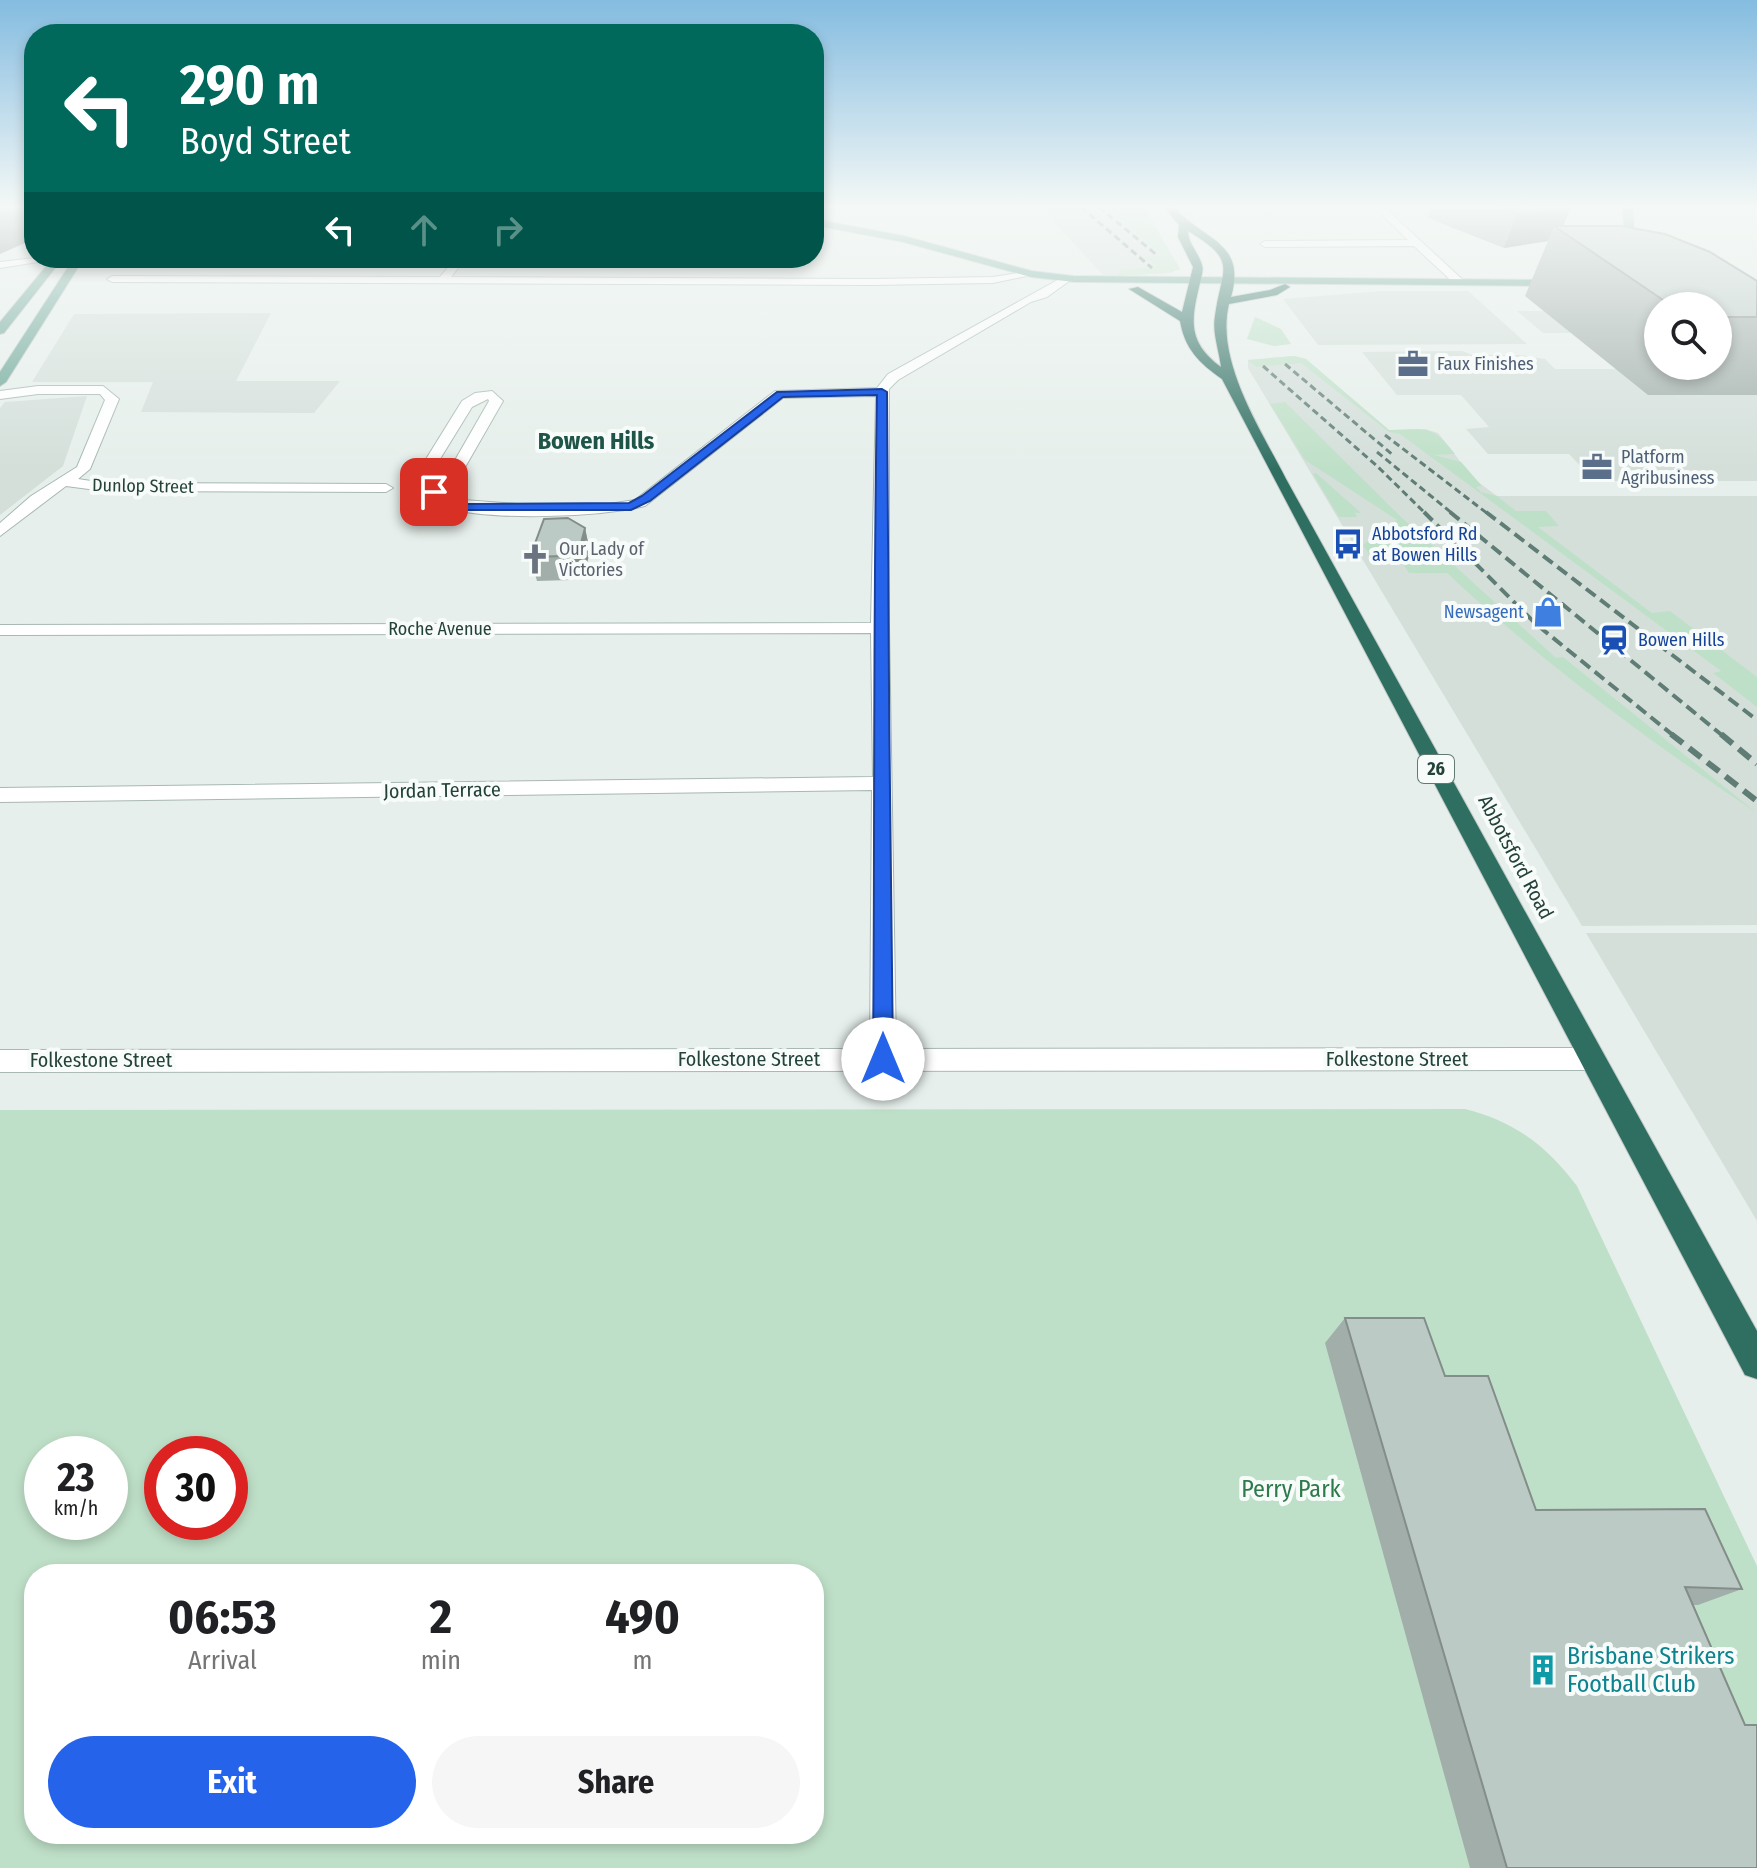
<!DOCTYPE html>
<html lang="en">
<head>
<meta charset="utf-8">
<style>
	:root { --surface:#fff; --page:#f6f6f6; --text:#202124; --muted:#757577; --accent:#2563eb }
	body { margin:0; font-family:"Fira Sans Condensed",sans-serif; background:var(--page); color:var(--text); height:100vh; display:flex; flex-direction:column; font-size:30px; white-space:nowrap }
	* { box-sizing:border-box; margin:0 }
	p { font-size:26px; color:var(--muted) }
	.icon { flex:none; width:44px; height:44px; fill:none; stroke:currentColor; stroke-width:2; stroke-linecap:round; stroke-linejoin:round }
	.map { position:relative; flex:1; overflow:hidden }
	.side { position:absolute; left:24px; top:1564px; width:800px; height:280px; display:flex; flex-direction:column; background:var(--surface); border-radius:32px; box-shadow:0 4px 12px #0003 }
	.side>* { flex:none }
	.guide { position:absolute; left:24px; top:24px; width:800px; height:244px; border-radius:32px; box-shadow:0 4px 12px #0003; background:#00695c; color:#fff; overflow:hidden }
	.fabs { position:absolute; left:1644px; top:292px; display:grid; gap:16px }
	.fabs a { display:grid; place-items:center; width:88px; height:88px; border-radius:50%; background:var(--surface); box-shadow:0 4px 12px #0003; font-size:40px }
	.speed { position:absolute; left:24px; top:1436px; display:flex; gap:16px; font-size:40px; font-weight:700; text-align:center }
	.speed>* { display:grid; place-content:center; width:104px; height:104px; border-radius:50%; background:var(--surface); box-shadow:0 4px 12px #0003; line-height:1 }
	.speed small { font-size:20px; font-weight:400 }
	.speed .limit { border:12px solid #d22; background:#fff; color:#111 }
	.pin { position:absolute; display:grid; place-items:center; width:68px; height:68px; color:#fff; margin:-34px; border-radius:16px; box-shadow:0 4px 12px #0006 }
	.me { position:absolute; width:88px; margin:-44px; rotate:0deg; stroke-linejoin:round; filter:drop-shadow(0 0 6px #0008) }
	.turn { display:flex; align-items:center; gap:28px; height:168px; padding:0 24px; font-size:36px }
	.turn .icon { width:104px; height:104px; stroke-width:2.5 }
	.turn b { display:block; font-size:56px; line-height:68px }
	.lanes { display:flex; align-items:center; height:76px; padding:0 24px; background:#0003; justify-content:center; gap:40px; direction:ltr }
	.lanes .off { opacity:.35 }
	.eta { display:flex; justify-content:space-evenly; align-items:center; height:136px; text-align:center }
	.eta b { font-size:48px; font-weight:700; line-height:56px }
	.primary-button { display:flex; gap:16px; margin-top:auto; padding:16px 24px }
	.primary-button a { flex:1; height:92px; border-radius:48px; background:var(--accent); color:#fff; font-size:32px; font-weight:700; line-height:92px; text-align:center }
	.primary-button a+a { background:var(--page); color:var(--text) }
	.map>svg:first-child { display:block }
	.built { fill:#d4dfda }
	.green { fill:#bfe0c8; fill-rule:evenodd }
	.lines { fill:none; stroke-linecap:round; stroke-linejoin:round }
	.street-casing { stroke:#a8b8b2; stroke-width:2 }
	.primary-casing { stroke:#c2cac8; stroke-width:2 }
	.highway-casing { stroke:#c2cac8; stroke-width:2 }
	.street { fill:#fff; fill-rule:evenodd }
	.primary { fill:#6aa596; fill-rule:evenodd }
	.highway { fill:#2f6f62; fill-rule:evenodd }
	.rail-far2 { stroke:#5f7d75; stroke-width:3; stroke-dasharray:7 4; stroke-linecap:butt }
	.rail-far1 { stroke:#5f7d75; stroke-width:4; stroke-dasharray:12 6; stroke-linecap:butt }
	.rail { stroke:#5f7d75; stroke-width:6; stroke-dasharray:15 8; stroke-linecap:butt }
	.wall { fill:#a1aea9; fill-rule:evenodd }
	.shaded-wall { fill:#838d89 }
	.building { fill:#bbcac4; stroke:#838d89; stroke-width:2 }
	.route { fill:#2563eb; stroke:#184099; stroke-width:2 }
	.labels { text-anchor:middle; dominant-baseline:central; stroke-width:8; stroke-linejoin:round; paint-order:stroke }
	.far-service-label { font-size:18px; fill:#4e5e75; stroke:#f7fbf9; text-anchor:start }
	.far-street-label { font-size:18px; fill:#24423a; stroke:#f7fbf9 }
	.far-transit-label { font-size:18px; fill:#164399; stroke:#f7fbf9; text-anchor:start }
	.far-worship-label { font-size:18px; fill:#5b616d; stroke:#f7fbf9; text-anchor:start }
	.far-shop-label { font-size:18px; fill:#366cbe; stroke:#f7fbf9; text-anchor:end }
	.shield { fill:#f7fbf9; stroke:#637a73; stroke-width:2 }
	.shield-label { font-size:18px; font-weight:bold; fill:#24423a }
	.street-label { font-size:20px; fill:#24423a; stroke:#f7fbf9 }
	.far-district-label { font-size:24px; font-weight:bold; fill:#1f5548; stroke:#f7fbf9 }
	.near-park-label { font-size:24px; fill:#2d7a4b; stroke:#f7fbf9 }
	.near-culture-label { font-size:24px; fill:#0d838f; stroke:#f7fbf9; text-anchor:start }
</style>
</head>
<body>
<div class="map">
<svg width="1757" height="1868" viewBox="0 0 1757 1868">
	<rect width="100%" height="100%" fill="#e6efeb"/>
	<g class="built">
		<path d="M 1040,207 L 1144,207 L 1180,269 L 1169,273 L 1104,276 Z"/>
		<path d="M 1382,291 L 1468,291 L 1527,344 L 1318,345 L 1283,299 Z"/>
		<path d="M 1517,311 L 1579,311 L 1607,333 L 1543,333 Z"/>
		<path d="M 271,313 L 236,381 L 340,381 L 314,413 L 141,412 L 153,382 L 32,382 L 74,314 Z"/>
		<path d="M 1462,351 L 1472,355 L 1519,355 L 1545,359 L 1555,369 L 1617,369 L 1757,395 L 1757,481 L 1595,481 L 1569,454 L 1488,454 L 1466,429 L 1489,427 L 1461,395 L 1397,395 L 1362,352 Z"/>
		<path d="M 1294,356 L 1306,359 L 1389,430 L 1425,429 L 1438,433 L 1474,479 L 1497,496 L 1757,496 L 1757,925 L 1582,926 L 1248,368 L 1248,360 Z"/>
		<path d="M 87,396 L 63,466 L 0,515 L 0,408 L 5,402 Z"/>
		<path d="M 1586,933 L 1757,933 L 1757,1221 Z"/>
	</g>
	<g class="green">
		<path d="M 1106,207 L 1144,207 L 1180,269 L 1169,273 L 1116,276 L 1122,270 L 1157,267 L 1145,257 L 1162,255 Z"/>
		<path d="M 1255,317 L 1281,329 L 1291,344 L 1274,346 L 1247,339 Z"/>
		<path d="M 1294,356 L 1306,359 L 1389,430 C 1426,430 1431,423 1455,454 L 1434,455 L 1461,462 L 1482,486 L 1476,487 L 1481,492 L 1497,496 L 1516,511 L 1546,511 L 1559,526 L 1538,527 L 1652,613 L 1670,611 L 1757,677 L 1757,707 L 1713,673 L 1721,671 L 1400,434 L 1389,432 L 1301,363 L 1256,367 L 1248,360 Z"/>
		<path d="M 1285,402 L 1399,515 L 1556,658 L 1563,657 L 1757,813 C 1647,740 1543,663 1447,573 L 1409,573 L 1402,562 L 1374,562 L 1363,545 L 1397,520 L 1305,460 L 1270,404 Z"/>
		<path d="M 1316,473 L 1361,513 L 1355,513 L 1357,517 L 1339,517 L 1313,474 Z"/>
		<path d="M 1465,1109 C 1514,1121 1547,1146 1577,1186 L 1757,1566 L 1757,1868 L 0,1868 L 0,1110 ZM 42,1454 L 110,1454 L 110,1522 L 42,1522 ZM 162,1454 L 230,1454 L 230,1522 L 162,1522 ZM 34,1574 L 814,1574 L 814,1834 L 34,1834 Z"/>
	</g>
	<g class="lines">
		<g class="street-casing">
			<g id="street">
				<path d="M 1374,207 L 1384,207 L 1464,281 L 1464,285 L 1456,285 L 1414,246 L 1265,247 L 1260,244 L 1265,241 L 1408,240 Z"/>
				<path d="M 34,258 L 63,258 L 0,268 L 0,262 Z"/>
				<path d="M 456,258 L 466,258 L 451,277 L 872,279 L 993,277 L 1031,271 L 1036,274 L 993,283 L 872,285 L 112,282 L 107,279 L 112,276 L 440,277 Z"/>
				<path d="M 1063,277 L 1072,279 L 1047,297 L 1031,302 L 898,380 L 889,389 L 889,628 L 896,1049 L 1593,1048 L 1602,1051 L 1606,1059 L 1602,1067 L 1593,1070 L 0,1072 L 0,1050 L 870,1049 L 872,790 L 0,802 L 0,788 L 873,777 L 871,633 L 0,635 L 0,625 L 871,623 L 876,396 L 783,398 L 645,506 C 602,517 483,522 442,506 C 429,501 420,485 418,472 L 462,401 L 475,393 L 492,391 L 503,401 L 448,497 L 450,499 L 543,506 L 602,505 L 635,500 L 775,391 L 877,388 L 888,374 ZM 488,399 L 489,401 L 439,488 L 432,472 L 472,407 Z"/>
				<path d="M 38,386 L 103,386 L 119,399 L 90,469 L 78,479 L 104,483 L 386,484 L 393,488 L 386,492 L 104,491 L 66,486 L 0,536 L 0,523 L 31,496 L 77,467 L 105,400 L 100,394 L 38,394 L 0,399 L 0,391 Z"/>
			</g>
		</g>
		<g class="primary-casing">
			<g id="primary">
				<path d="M 1623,207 L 1633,207 L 1635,258 L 1630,261 L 1625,258 Z"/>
				<path d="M 814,219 L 904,236 L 1032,271 L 1074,276 L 1561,280 L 1566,283 L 1561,286 L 1074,282 L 1031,277 L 903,242 L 814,225 Z"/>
				<path d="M 53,258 L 63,258 L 4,333 L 0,334 L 0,322 Z"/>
				<path d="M 74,258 L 84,258 L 6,382 L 0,386 L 0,372 Z"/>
			</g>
		</g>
		<g class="highway-casing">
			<path id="highway" d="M 1164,207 L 1174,207 C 1203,241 1247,241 1231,297 L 1270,290 L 1285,284 L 1290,287 L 1277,295 L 1229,304 C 1215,361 1261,430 1286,479 L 1757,1331 L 1757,1379 L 1745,1375 L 1222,379 C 1199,363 1185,349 1180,321 L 1129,289 L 1138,287 L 1182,312 L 1193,267 L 1178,237 L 1179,225 ZM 1188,231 C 1240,262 1221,268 1215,316 C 1212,333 1219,350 1221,367 C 1187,342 1191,320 1200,283 C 1201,278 1204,270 1202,265 C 1199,253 1188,244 1188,231 Z"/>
		</g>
		<use href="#street" class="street"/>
		<use href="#primary" class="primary"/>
		<use href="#highway" class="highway"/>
		<g class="rail-far2">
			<path d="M 1081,207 L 1152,268"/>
			<path d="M 1099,207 L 1158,256"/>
			<path d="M 1285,364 L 1393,455"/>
			<path d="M 1263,366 L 1377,466 L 1426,514"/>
			<path d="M 1385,435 L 1488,514"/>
			<path d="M 1377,452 L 1453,514"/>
		</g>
		<g class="rail-far1">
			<path d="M 1424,512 L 1536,624 L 1674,736"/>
			<path d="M 1450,512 L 1723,736"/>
			<path d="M 1486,512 L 1757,720"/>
		</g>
		<g class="rail">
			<path d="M 1671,734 L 1757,801"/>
			<path d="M 1721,734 L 1757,764"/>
		</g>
	</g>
	<g class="wall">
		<path d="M 1432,207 L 1571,207 L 1563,226 L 1757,281 L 1757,395 L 1648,395 L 1525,296 L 1548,241 L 1504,248 L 1428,218 ZM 1658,306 L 1718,306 L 1718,366 L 1658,366 Z"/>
		<path d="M 585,528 L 590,552 L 586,566 L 572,575 L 570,580 L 537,581 L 530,557 Z"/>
		<path d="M 1345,1318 L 1445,1376 L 1536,1510 L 1742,1589 L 1698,1605 L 1693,1605 L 1757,1868 L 1470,1868 L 1325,1343 Z"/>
	</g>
	<g class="shaded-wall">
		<path d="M 15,207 L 34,207 L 34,239 L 0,254 L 0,213 Z"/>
		<path d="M 1564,207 L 1571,207 L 1561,231 L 1554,226 L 1548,241 L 1504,248 L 1517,214 Z"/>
		<path d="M 585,528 L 590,552 L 586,566 L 572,575 L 570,580 L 564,556 L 566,551 Z"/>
	</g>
	<g class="building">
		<path d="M 0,207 L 15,207 L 0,213 Z"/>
		<path d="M 1497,207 L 1564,207 L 1517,214 Z"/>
		<path d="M 1554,226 L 1621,226 L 1665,234 L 1710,252 L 1757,281 L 1757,317 L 1718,317 L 1718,306 L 1672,306 Z"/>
		<path d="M 568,518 L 585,528 L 581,543 L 566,551 L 564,556 L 530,557 L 544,519 Z"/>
		<path d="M 1345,1318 L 1424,1318 L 1445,1376 L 1488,1376 L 1536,1510 L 1705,1509 L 1742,1589 L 1685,1587 L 1745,1725 L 1757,1725 L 1757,1868 L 1507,1868 Z"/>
	</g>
	<linearGradient id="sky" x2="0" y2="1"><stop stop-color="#84bce0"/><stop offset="0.44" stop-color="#f4f8f6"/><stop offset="1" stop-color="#f4f8f6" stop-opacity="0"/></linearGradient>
	<rect width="1757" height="469" fill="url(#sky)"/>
	<path class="route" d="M 882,389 L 887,392 C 887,614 891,837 893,1059 L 890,1065 L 883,1067 L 876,1065 L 873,1059 C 875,838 873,616 877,395 L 783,397 L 650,501 L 631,510 L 468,510 L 441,504 L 428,492 L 438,489 L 449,499 L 468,504 L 629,503 L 642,496 L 777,392 Z"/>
	<defs>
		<g id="office-bare" transform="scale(2.4)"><path d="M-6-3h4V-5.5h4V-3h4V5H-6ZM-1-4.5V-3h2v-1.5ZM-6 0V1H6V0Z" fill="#5c6f8a" stroke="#f7fbf9" stroke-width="2.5" paint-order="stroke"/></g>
		<g id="bus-bare" transform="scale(2.4)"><path d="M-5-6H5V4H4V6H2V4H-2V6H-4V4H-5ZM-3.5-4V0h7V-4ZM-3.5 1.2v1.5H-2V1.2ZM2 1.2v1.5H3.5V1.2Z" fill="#1a4fb4" stroke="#f7fbf9" stroke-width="2.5" paint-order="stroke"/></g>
		<g id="church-bare" transform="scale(2.4)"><path d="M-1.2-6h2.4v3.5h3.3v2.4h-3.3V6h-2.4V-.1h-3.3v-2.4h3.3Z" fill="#6b7280" stroke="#f7fbf9" stroke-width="2.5" paint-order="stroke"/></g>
		<g id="shop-bare" transform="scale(2.4)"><path d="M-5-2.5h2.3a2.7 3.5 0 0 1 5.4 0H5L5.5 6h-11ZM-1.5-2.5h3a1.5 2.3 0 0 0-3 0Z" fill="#3f7fe0" stroke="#f7fbf9" stroke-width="2.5" paint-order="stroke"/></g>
		<g id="station-bare" transform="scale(2.4)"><path d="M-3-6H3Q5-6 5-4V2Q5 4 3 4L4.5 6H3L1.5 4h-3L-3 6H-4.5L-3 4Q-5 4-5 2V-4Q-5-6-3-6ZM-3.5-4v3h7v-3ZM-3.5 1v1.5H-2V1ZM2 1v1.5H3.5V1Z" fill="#1a4fb4" stroke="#f7fbf9" stroke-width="2.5" paint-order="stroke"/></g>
		<g id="building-bare" transform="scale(2.4)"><path d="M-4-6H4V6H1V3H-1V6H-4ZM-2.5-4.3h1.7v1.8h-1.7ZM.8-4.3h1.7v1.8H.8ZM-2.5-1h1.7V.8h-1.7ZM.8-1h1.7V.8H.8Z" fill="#0f9aa8" stroke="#f7fbf9" stroke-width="2.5" paint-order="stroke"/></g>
	</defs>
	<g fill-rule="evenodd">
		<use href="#office-bare" x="1413" y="364"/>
		<use href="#office-bare" x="1597" y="467"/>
		<use href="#bus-bare" x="1348" y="544"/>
		<use href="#church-bare" x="535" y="559"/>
		<use href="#shop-bare" x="1548" y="612"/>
		<use href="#station-bare" x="1614" y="640"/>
		<use href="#building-bare" x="1543" y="1670"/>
	</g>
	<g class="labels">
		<g class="far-service-label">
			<text x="1437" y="364">Faux Finishes</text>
			<text x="1621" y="457">Platform<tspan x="1621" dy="21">Agribusiness</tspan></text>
		</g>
		<g class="far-street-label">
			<text transform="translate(143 486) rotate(1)">Dunlop Street</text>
			<text x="440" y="629">Roche Avenue</text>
		</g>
		<g class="far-transit-label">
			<text x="1372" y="534">Abbotsford Rd<tspan x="1372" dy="21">at Bowen Hills</tspan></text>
			<text x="1638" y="640">Bowen Hills</text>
		</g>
		<g class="far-worship-label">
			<text x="559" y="549">Our Lady of<tspan x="559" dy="21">Victories</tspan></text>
		</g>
		<g class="far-shop-label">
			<text x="1524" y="612">Newsagent</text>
		</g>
		<rect class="shield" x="1418" y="755" width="36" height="28" rx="6"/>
		<g class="shield-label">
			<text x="1436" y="769">26</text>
		</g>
		<g class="street-label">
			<text transform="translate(442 790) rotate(-1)">Jordan Terrace</text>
			<text transform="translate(1516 857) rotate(62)">Abbotsford Road</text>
			<text x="749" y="1059">Folkestone Street</text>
			<text x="1397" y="1059">Folkestone Street</text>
			<text x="101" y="1060">Folkestone Street</text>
		</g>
		<g class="far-district-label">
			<text x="596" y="441">Bowen Hills</text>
		</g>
		<g class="near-park-label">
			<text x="1291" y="1489">Perry Park</text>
		</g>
		<g class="near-culture-label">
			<text x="1567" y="1656">Brisbane Strikers<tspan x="1567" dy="28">Football Club</tspan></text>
		</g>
	</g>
</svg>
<div class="fabs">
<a><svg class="icon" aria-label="search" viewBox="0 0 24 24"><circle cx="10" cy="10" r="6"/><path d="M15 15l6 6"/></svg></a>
</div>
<div class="speed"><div>23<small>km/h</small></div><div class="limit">30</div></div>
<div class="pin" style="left:434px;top:492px;background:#d93025"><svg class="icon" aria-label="arrive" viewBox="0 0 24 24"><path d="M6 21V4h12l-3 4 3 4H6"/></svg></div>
<svg class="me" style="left:883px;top:1059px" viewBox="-20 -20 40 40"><circle r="19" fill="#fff"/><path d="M0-13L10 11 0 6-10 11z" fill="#2563eb"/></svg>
<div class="guide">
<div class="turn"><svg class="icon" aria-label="left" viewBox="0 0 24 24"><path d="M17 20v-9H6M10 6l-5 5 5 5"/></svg><div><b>290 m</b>Boyd Street</div></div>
<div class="lanes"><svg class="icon" aria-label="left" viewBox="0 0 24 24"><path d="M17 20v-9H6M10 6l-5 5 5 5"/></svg><svg class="icon off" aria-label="ahead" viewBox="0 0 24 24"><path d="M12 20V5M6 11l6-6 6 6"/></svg><svg class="icon off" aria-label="right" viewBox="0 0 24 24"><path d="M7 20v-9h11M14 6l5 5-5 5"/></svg></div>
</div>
<section class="side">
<div class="eta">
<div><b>06:53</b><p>Arrival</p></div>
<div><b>2</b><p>min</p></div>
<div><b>490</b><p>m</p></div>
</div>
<div class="primary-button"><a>Exit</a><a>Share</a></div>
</section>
</div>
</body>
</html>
